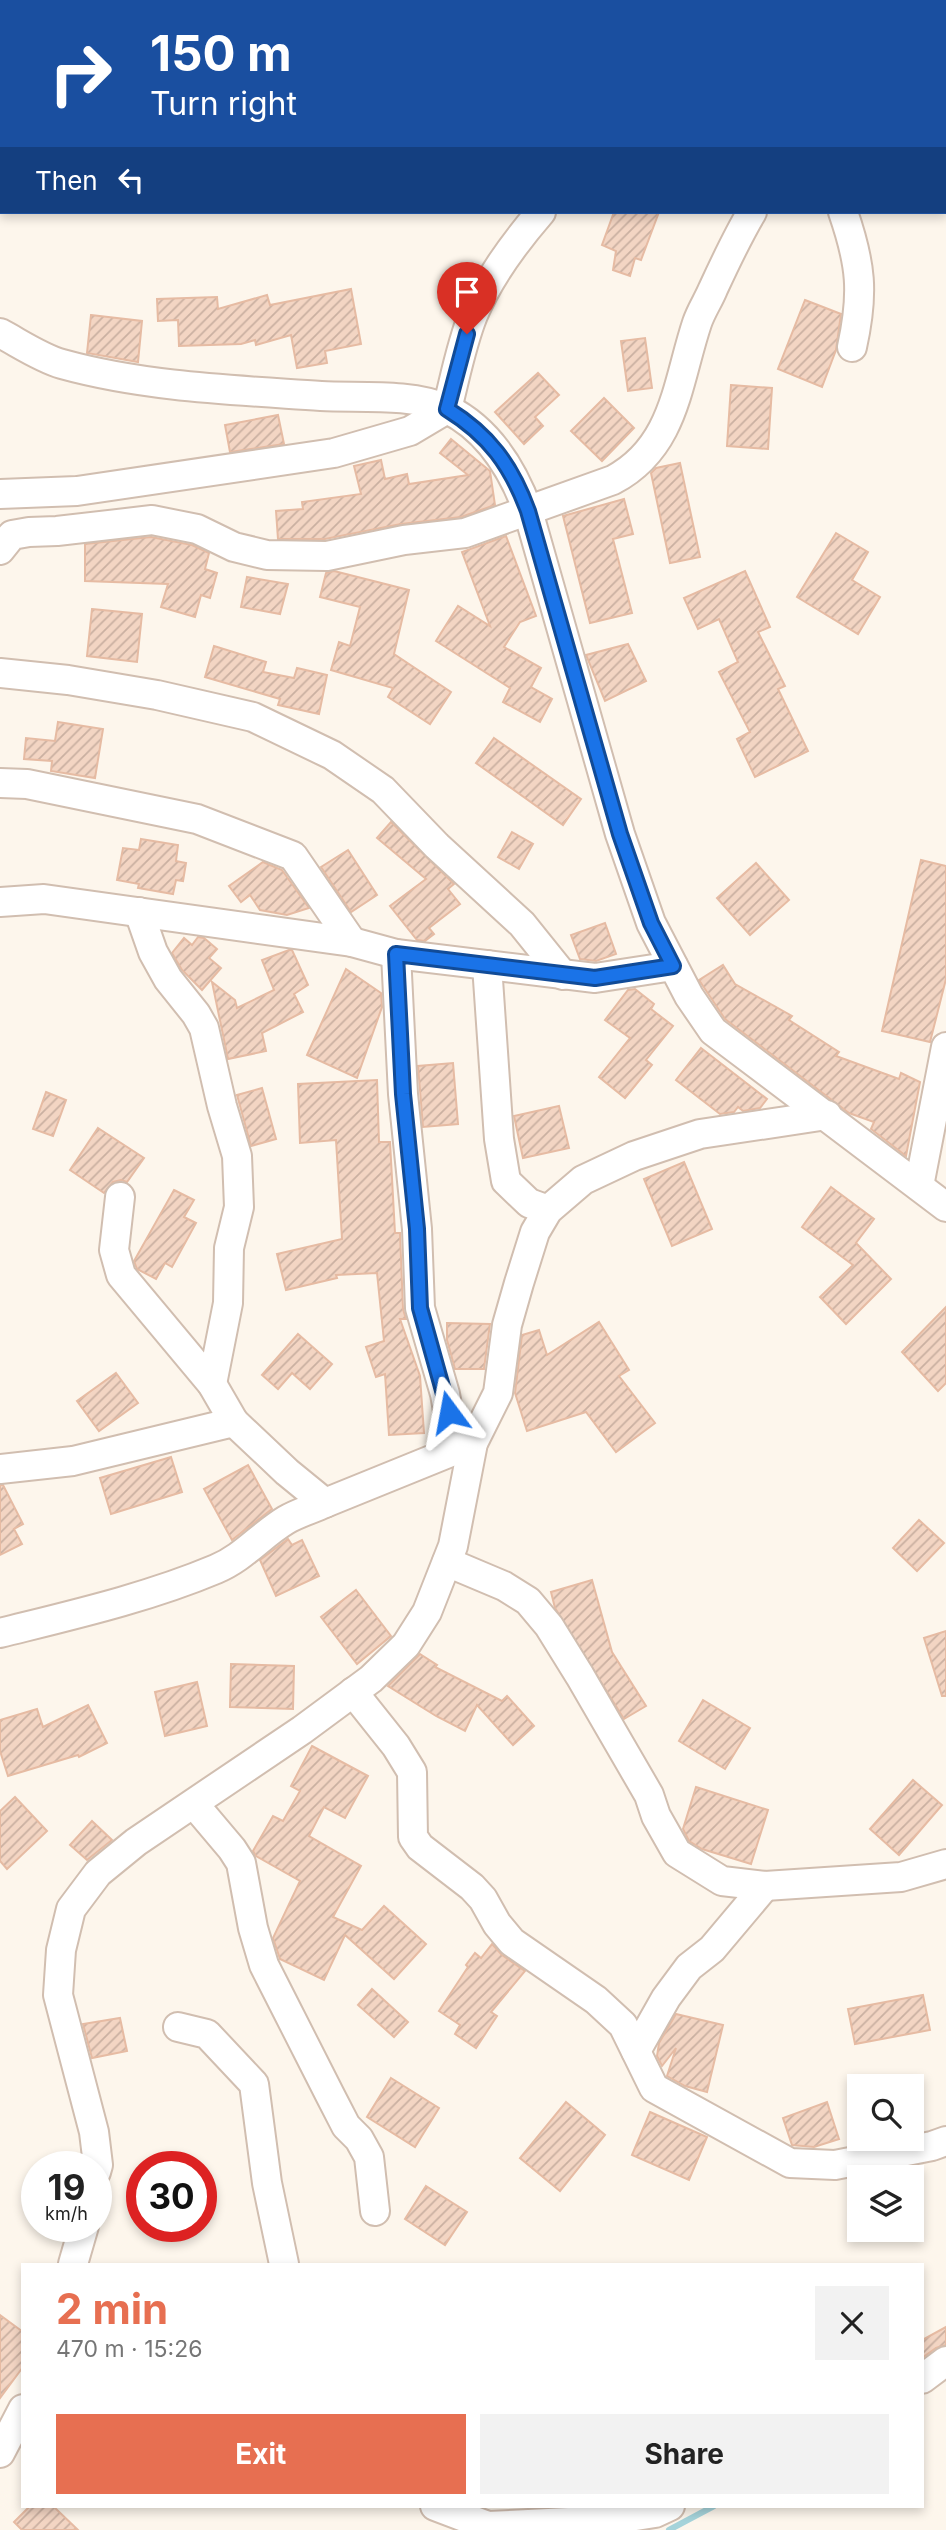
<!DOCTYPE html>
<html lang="en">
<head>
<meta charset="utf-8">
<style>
	:root { --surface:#fff; --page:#f2f2f2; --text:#222; --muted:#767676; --accent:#e76f51 }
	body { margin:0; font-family:Inter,sans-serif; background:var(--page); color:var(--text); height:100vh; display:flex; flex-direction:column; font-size:26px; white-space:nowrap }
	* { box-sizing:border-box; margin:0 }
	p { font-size:23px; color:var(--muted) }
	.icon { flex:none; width:38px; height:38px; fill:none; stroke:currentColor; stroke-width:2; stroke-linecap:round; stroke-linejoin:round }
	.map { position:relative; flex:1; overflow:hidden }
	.side { position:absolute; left:21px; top:2263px; width:903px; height:245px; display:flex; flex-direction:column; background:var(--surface); border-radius:0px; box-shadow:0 4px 10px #0003 }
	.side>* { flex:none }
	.top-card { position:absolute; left:0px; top:0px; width:947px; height:214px; box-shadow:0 4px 10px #0003; background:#1a4fa0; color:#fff; overflow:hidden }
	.buttons { position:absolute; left:847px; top:2074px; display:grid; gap:14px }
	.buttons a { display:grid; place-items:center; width:77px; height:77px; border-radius:0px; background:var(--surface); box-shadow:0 4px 10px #0003; font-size:35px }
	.speed { position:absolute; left:21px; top:2151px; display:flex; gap:14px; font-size:35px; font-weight:700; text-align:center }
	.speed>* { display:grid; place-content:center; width:91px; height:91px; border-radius:50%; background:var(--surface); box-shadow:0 4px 10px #0003; line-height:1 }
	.speed small { font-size:18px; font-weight:400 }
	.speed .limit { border:10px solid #d22; background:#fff; color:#111 }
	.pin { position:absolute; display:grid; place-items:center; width:60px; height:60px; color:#fff; margin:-72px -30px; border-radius:50% 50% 50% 0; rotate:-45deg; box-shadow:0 0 7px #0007 }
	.pin .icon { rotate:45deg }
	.me { position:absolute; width:77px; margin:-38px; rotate:347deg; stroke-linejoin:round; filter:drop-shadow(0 0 5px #0008) }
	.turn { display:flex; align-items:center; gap:24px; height:147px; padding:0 35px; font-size:32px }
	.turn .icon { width:91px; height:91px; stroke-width:2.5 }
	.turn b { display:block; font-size:49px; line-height:60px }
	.then { display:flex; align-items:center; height:66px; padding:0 35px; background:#0003; gap:14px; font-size:26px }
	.round { display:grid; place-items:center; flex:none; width:74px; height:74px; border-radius:0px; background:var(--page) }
	.head { display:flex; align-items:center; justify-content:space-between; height:119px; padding:0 35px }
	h1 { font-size:42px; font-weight:700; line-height:52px; color:var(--accent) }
	.action { display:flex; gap:14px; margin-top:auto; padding:14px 35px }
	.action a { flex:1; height:80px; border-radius:0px; background:var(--accent); color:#fff; font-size:28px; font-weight:700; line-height:80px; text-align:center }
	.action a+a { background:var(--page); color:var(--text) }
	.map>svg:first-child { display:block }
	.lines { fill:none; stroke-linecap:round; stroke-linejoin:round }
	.stream { stroke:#a5d3da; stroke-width:6 }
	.building { fill:url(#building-hatch); stroke:#e6bba3; stroke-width:2 }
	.minor-casing { stroke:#d1beb0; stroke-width:32 }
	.minor { stroke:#fff; stroke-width:28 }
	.route-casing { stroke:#114b97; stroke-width:18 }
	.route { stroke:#1a73e8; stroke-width:12 }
</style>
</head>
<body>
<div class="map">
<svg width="946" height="2530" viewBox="0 0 946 2530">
	<defs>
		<pattern id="building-hatch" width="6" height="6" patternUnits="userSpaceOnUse" patternTransform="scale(1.75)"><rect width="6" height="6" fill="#f3d5c3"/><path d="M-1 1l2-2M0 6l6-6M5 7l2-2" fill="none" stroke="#cab0a1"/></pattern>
	</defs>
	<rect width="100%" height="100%" fill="#fdf6ec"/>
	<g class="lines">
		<path class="stream" d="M 669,2530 L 714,2506"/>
	</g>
	<g class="building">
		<path d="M 614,212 L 659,212 L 641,260 L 635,258 L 630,276 L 613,270 L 616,251 L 602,245 Z"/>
		<path d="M 351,289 L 361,344 L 325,351 L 327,363 L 297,368 L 291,335 L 256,345 L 255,340 L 241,344 L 179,346 L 178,320 L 158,321 L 157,299 L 217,297 L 218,309 L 267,295 L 270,305 Z"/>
		<path d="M 805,300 L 841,314 L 836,350 L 822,387 L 778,369 Z"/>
		<path d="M 91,315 L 142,321 L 138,362 L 87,353 Z"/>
		<path d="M 645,338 L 652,388 L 628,391 L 621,341 Z"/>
		<path d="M 538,373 L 559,395 L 535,417 L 543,426 L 524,444 L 495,412 Z"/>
		<path d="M 731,385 L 772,388 L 768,449 L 727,446 Z"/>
		<path d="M 604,398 L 634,428 L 602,461 L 571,431 Z"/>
		<path d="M 278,415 L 284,444 L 230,452 L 225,425 Z"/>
		<path d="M 451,439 L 490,471 L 495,505 L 461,517 L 401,524 L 325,539 L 278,539 L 276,511 L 303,509 L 302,502 L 361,494 L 354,466 L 381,460 L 385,479 L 407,474 L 409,484 L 468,475 L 440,453 Z"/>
		<path d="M 680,463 L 700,557 L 670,563 L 651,473 L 656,468 Z"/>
		<path d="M 624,499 L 633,534 L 613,539 L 632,613 L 590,623 L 563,516 Z"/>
		<path d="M 836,533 L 868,552 L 852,580 L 880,597 L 858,634 L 797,597 Z"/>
		<path d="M 506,536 L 536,616 L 520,622 L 504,647 L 541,668 L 531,687 L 552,699 L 540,722 L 503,702 L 510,688 L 436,641 L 458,606 L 490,626 L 462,552 Z"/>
		<path d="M 151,537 L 192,545 L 209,553 L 205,569 L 217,573 L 210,598 L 201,595 L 195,617 L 161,607 L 168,584 L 85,581 L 85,544 Z"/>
		<path d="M 334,571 L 409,590 L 394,654 L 451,692 L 430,724 L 388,697 L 393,688 L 331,670 L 339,642 L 350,646 L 360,607 L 320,597 L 326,573 Z"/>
		<path d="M 745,571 L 770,627 L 758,632 L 785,686 L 778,689 L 808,751 L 755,777 L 737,739 L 750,732 L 719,672 L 738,662 L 719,619 L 698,629 L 684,598 Z"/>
		<path d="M 247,577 L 288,584 L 280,614 L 241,607 Z"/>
		<path d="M 92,609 L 142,614 L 137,662 L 87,656 Z"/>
		<path d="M 628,644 L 646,681 L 605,701 L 586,655 Z"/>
		<path d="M 214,646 L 266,662 L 263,672 L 294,678 L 297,668 L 327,675 L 319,714 L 278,705 L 280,699 L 205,677 Z"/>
		<path d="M 58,722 L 103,729 L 95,778 L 51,771 L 52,761 L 24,759 L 26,738 L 55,741 Z"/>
		<path d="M 494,738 L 581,799 L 563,825 L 476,763 Z"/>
		<path d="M 391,822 L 454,884 L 448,889 L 460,904 L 429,928 L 434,934 L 425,941 L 417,940 L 390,906 L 426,879 L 377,838 Z"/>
		<path d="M 512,832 L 533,844 L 519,869 L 498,857 Z"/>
		<path d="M 141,839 L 178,845 L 176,861 L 186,863 L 183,881 L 176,880 L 173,894 L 138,888 L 139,884 L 117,880 L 123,848 L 139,850 Z"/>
		<path d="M 348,850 L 377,895 L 351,912 L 321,867 Z"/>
		<path d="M 921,860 L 946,866 L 946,979 L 930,1042 L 882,1031 Z"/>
		<path d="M 263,862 L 282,870 L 309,908 L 287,915 L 260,910 L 250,895 L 241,902 L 229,886 Z"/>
		<path d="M 756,863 L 789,900 L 750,935 L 717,898 Z"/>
		<path d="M 605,923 L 616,954 L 596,961 L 580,959 L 571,935 Z"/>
		<path d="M 198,937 L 204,938 L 217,949 L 209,958 L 221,968 L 202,990 L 182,970 L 172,953 L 184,938 L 192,945 Z"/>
		<path d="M 289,950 L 292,950 L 308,985 L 294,994 L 303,1012 L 262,1033 L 266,1051 L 228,1059 L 212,982 L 235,1000 L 237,1008 L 274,990 L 262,960 Z"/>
		<path d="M 723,965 L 735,984 L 792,1016 L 789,1020 L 839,1052 L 836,1056 L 899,1079 L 901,1073 L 920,1082 L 906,1156 L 871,1129 L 874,1122 L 849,1113 L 725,1019 L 699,980 Z"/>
		<path d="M 346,969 L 381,993 L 382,1007 L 357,1078 L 307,1055 Z"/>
		<path d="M 635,989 L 654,1004 L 651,1009 L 673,1026 L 646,1060 L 652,1065 L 625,1098 L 599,1077 L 630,1038 L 605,1020 L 628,990 Z"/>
		<path d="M 701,1048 L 767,1099 L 760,1108 L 743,1111 L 738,1107 L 734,1112 L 720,1114 L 676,1080 Z"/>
		<path d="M 453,1063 L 458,1124 L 423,1127 L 418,1066 Z"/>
		<path d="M 377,1080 L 379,1142 L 390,1142 L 395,1233 L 400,1233 L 403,1309 L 406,1319 L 400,1319 L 420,1376 L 424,1433 L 389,1435 L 385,1374 L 376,1377 L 366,1347 L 384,1341 L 377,1273 L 336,1275 L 337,1278 L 286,1290 L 277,1254 L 342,1239 L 336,1140 L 300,1143 L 298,1084 Z"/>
		<path d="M 262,1088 L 276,1139 L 251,1146 L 237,1095 Z"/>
		<path d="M 46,1092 L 66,1100 L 53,1136 L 33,1129 Z"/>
		<path d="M 559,1106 L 569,1148 L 523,1158 L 514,1116 Z"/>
		<path d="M 98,1128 L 144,1158 L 127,1182 L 121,1180 L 113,1182 L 104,1193 L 70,1170 Z"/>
		<path d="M 684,1162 L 712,1229 L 672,1246 L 644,1179 Z"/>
		<path d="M 831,1187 L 874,1219 L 856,1243 L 891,1279 L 846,1324 L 820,1297 L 853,1265 L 802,1227 Z"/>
		<path d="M 174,1190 L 194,1200 L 184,1217 L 196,1223 L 172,1267 L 165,1263 L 156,1279 L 137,1269 L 134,1261 Z"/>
		<path d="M 946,1307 L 946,1383 L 938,1391 L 902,1352 Z"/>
		<path d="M 599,1322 L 629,1370 L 619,1376 L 655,1423 L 616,1452 L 586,1412 L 527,1431 L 515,1393 L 522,1335 L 539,1330 L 547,1355 Z"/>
		<path d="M 447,1323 L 490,1324 L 484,1369 L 455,1369 L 447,1340 Z"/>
		<path d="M 298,1334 L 332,1364 L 310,1389 L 292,1373 L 278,1389 L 262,1375 Z"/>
		<path d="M 116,1373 L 138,1403 L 99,1431 L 77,1401 Z"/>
		<path d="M 171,1457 L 182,1492 L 111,1514 L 100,1478 Z"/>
		<path d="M 248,1465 L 272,1509 L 232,1540 L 204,1489 Z"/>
		<path d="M 0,1485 L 3,1485 L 23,1524 L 14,1529 L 22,1544 L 0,1555 Z"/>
		<path d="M 919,1520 L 944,1543 L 917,1571 L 893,1548 Z"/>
		<path d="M 288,1539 L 292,1545 L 302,1540 L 319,1576 L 276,1596 L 260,1560 Z"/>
		<path d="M 592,1580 L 612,1652 L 646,1706 L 624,1719 L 555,1608 L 551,1592 Z"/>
		<path d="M 356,1590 L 391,1636 L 357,1664 L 321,1617 Z"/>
		<path d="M 946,1631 L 946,1696 L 942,1696 L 924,1638 Z"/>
		<path d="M 420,1654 L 437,1665 L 435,1667 L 502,1701 L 507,1696 L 534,1726 L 513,1745 L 477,1705 L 465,1731 L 436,1716 L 388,1686 Z"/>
		<path d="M 231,1664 L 294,1666 L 293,1709 L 230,1707 Z"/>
		<path d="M 197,1682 L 207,1726 L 165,1736 L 155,1692 Z"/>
		<path d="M 703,1700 L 750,1728 L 725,1769 L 679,1741 Z"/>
		<path d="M 88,1705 L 107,1743 L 79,1757 L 78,1755 L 8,1776 L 0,1751 L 0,1720 L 37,1709 L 43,1727 Z"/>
		<path d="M 312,1746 L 368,1776 L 345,1818 L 324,1807 L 309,1836 L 361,1866 L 333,1917 L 362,1930 L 384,1906 L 426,1944 L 394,1979 L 345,1935 L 324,1980 L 280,1959 L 273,1938 L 300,1881 L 256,1856 L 253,1851 L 273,1816 L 283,1821 L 300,1791 L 291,1786 Z"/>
		<path d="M 913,1780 L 942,1805 L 899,1855 L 870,1829 Z"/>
		<path d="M 696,1787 L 768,1810 L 751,1864 L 702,1849 L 689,1841 L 683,1829 Z"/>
		<path d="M 15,1797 L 47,1831 L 7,1869 L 0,1861 L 0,1811 Z"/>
		<path d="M 92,1821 L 112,1840 L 87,1860 L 70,1845 Z"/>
		<path d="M 492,1944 L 502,1955 L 525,1971 L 491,2012 L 497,2016 L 476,2048 L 455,2034 L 460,2025 L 439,2011 L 468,1967 L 466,1965 L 475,1953 L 481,1958 Z"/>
		<path d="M 372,1989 L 408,2022 L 394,2037 L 358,2005 Z"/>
		<path d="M 923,1995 L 930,2030 L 855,2044 L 848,2009 Z"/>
		<path d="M 676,2014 L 723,2025 L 707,2092 L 685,2086 L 667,2076 L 676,2048 L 662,2066 L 657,2056 L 659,2043 Z"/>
		<path d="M 120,2018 L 127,2051 L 92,2058 L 83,2024 Z"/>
		<path d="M 391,2078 L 439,2108 L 415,2147 L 367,2117 Z"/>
		<path d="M 566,2102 L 605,2135 L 560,2191 L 520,2158 Z"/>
		<path d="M 827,2102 L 839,2139 L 814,2147 L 792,2145 L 783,2118 Z"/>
		<path d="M 650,2112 L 707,2137 L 689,2180 L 632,2155 Z"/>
		<path d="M 426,2186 L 467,2212 L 445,2245 L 405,2219 Z"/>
		<path d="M 0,2315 L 23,2332 L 23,2367 L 0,2398 Z"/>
		<path d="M 946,2327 L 946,2345 L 936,2348 L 922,2358 L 922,2340 Z"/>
		<path d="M 30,2506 L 53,2506 L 78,2530 L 22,2530 L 14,2522 Z"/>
	</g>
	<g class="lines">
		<g class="minor-casing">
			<g id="minor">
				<path d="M 391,2 L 393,0"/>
				<path d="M 655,2 L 656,0"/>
				<path d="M 935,2 L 936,0"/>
				<path d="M 0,70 L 2,71"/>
				<path d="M 843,212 C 861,264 864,293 852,347"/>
				<path d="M 0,333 C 19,343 41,358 62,364 C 145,387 234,390 321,396 C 359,398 412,393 447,409 C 488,429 513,470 528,511 L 620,834 L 651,923 L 689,996 L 713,1031 L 946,1207"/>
				<path d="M 0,494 L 77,491 L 334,453 L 410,431 L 447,409 C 455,378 461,345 473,315 C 489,277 515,242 541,212"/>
				<path d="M 0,550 L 12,535 L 29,532 L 57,531 L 152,520 L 197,529 L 234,547 L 267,555 L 327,556 L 404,540 L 465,533 L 613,480 C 675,447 677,383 697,323 C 701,311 708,301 713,289 C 725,263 737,237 752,212"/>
				<path d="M 0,673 L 68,680 L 157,695 L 253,717 L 332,755 L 383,790 L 437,846 L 522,924 L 563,975"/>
				<path d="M 0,783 L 27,784 L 197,819 L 293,856 L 352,942"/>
				<path d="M 0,902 L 44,899 L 352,942 L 396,954 L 595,978 L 673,966"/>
				<path d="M 139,912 L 153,952 L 168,979 L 196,1014 L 204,1028 L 222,1106 L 237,1156 L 239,1207 L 229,1248 L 228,1303 L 212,1384"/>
				<path d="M 396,954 L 403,1094 L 417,1229 L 420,1308 L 445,1394 L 455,1450"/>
				<path d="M 487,965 L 499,1139 L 506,1181 L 529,1203 L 548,1210"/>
				<path d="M 919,1186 L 946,1047"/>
				<path d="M 120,1197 L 114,1250 L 121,1275 L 212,1384 L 234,1422"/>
				<path d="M 0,1469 L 73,1461 L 234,1422 L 287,1472 L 325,1503 L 473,1443"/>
				<path d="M 447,1562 L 504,1586 L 528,1601 L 549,1626 L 580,1676 L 649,1795 L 656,1816 L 677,1853 L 722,1881 L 765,1886 L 901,1877 L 946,1864"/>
				<path d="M 0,1633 C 72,1615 147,1598 216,1569 C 243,1558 261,1535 286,1520 C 298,1513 312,1509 325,1503"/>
				<path d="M 353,1692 L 396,1746 L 412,1772 L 413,1837 L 420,1847 L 472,1887 L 483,1899 L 497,1924 L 512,1942 L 596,2000 L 623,2025 L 654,2088 L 790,2163 L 835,2165 L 932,2146 L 946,2141"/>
				<path d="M 194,1804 L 232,1849 L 241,1863 L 253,1928 L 264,1965 L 330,2095 L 346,2126 L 359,2139 L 369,2157 L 375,2211"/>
				<path d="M 178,2027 L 207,2034 L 254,2084 L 267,2183 L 284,2264"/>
				<path d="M 636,2051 L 666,1998 L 689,1967 L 712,1949 L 765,1886"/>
				<path d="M 96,2172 L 98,2165 L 94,2132 L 58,1995 L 61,1950 L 71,1909 L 98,1873 L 136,1842 L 302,1730 L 371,1679 L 406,1645 L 427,1612 L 453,1546 L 473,1443 L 498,1393 L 507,1325 L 519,1283 L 535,1232 L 548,1210 L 583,1180 L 634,1156 L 700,1134 L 827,1115"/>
				<path d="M 73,2264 L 84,2226"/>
				<path d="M 922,2379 L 946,2361"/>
				<path d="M 0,2453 L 23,2409"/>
				<path d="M 435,2506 L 488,2526 L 609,2520 L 655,2513 L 670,2506"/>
			</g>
		</g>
		<use href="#minor" class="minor"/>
	</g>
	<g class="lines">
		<g class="route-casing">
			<path id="route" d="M 449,1412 L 420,1308 L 417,1229 L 403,1094 L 396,954 L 595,978 L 673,966 L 651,923 L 620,834 L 528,511 C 511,465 489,435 447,409 L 467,334"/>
		</g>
		<use href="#route" class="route"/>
	</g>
</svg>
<div class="buttons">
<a><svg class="icon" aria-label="search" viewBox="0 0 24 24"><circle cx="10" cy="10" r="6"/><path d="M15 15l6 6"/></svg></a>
<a><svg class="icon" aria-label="layers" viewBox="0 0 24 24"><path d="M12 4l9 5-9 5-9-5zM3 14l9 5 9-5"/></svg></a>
</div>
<div class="speed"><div>19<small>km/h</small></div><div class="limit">30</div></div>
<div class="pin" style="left:467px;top:334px;background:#d93025"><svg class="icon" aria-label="arrive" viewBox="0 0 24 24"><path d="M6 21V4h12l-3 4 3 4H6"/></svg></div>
<svg class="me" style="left:449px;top:1412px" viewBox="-20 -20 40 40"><path d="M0-17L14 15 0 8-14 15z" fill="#1a73e8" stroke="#fff" stroke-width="4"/></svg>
<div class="top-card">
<div class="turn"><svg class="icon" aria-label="right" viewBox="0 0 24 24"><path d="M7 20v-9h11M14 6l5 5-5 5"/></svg><div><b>150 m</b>Turn right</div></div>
<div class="then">Then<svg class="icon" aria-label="left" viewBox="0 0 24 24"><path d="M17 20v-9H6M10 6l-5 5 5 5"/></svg></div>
</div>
<section class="side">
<div class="head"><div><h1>2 min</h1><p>470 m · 15:26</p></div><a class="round"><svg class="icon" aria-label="close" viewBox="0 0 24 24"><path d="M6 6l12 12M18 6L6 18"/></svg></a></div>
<div class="action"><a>Exit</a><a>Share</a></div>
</section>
</div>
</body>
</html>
